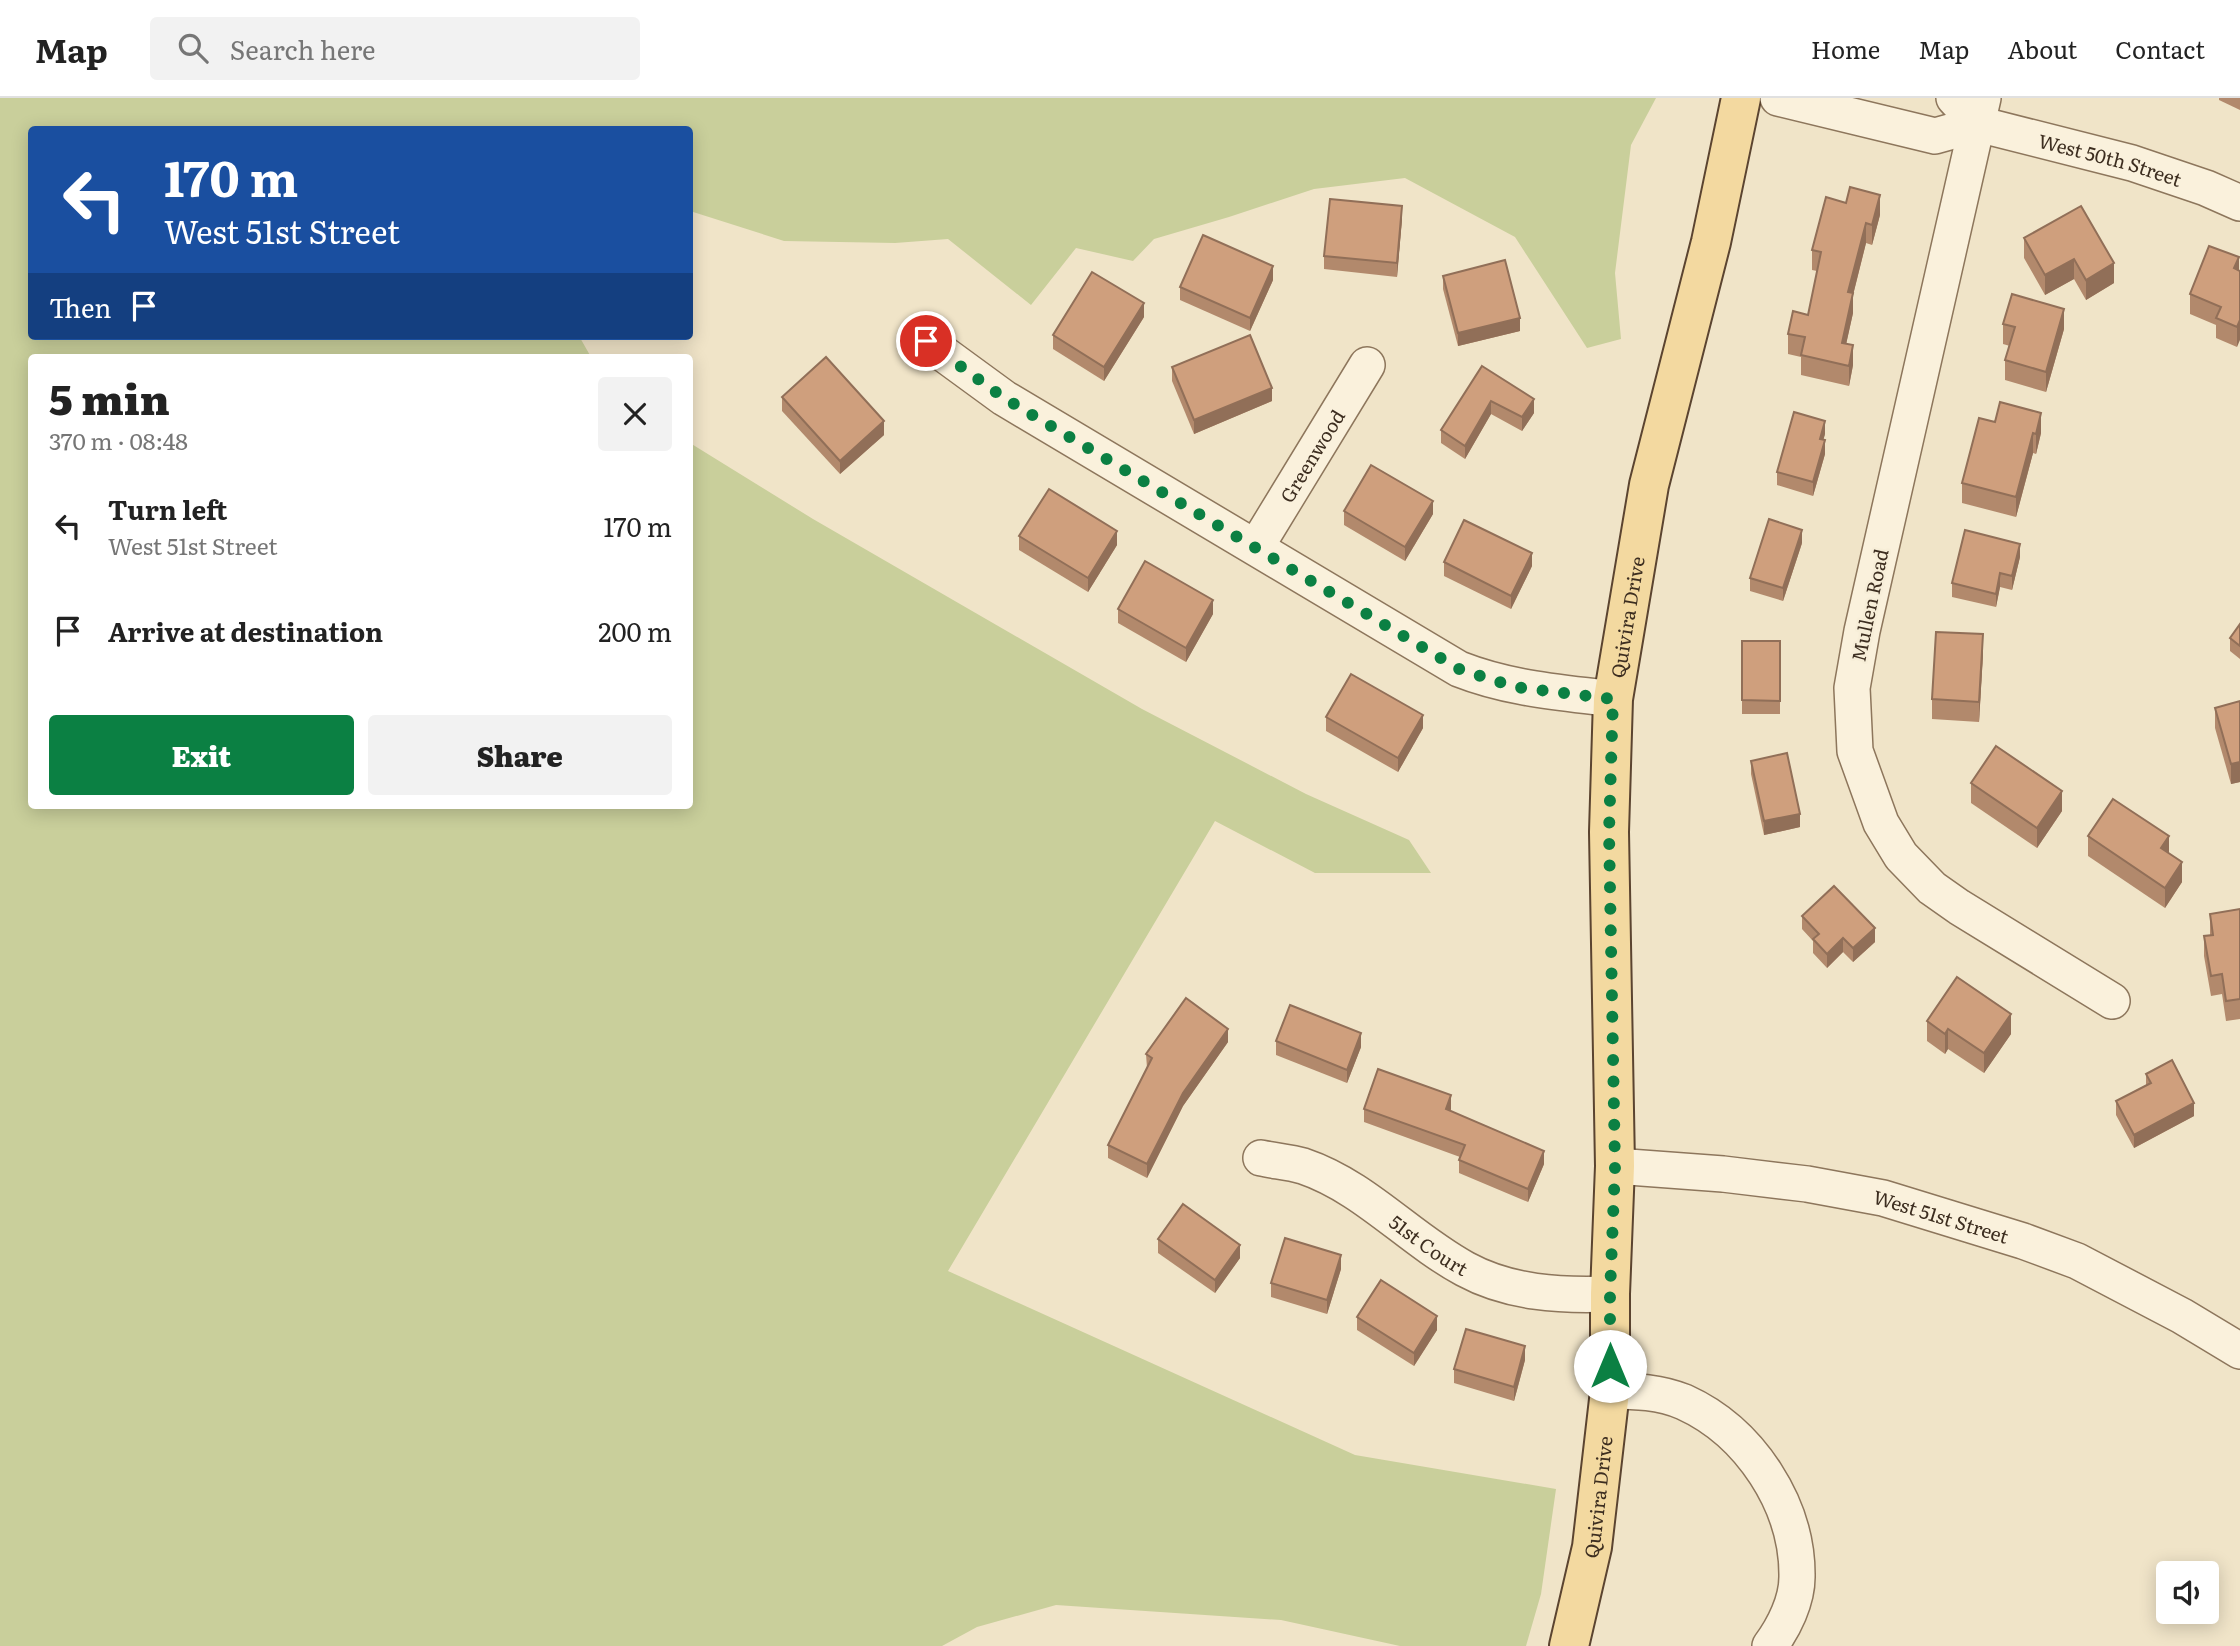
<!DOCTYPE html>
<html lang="en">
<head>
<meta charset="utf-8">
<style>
	:root { --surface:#fff; --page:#f2f2f2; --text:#222; --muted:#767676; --line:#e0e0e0; --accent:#0b8043 }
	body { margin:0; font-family:Literata,serif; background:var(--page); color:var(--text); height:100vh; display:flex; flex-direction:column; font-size:26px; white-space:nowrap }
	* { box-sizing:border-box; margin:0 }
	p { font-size:23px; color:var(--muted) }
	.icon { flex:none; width:38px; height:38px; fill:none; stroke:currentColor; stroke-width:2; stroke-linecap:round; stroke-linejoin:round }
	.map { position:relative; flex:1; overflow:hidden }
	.sheet { position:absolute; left:28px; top:256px; width:665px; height:455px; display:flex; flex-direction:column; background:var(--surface); border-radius:7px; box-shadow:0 4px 18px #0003 }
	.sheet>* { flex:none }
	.banner { position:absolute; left:28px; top:28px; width:665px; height:214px; border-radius:7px; box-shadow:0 4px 18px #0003; background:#1a4fa0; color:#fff; overflow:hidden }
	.fabs { position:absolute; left:2156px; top:1463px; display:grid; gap:14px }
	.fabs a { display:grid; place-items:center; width:63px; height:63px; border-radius:7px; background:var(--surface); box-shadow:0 4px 18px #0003; font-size:35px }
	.pin { position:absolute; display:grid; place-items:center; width:60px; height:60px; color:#fff; margin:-30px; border:4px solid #fff; border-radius:50%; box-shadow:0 2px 7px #0007 }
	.me { position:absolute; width:77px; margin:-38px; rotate:0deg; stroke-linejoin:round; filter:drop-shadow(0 0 5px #0008) }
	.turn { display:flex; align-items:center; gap:24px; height:147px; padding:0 21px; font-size:32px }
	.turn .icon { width:91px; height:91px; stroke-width:2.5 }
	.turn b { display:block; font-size:49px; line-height:60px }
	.then { display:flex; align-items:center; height:66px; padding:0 21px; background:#0003; gap:14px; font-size:26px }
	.round { display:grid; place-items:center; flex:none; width:74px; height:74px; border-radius:7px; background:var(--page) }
	.overview { display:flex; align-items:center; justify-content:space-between; height:119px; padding:0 21px }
	h1 { font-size:42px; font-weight:800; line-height:52px }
	.cta { display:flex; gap:14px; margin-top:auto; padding:14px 21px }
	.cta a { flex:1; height:80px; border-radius:7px; background:var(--accent); color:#fff; font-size:28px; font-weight:800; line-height:80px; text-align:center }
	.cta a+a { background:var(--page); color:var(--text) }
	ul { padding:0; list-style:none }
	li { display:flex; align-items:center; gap:21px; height:105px; padding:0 21px }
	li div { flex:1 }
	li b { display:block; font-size:26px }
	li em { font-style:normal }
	header { display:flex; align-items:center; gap:42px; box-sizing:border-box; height:98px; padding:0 35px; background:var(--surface); border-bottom:2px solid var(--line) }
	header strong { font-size:33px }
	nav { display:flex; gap:38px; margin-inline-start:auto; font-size:24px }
	.search { width:490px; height:63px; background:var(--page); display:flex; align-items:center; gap:18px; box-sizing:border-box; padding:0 24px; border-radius:7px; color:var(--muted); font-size:26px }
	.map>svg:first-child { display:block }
	.green { fill:#c9cf9b }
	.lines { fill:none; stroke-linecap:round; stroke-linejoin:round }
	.minor-casing { stroke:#8d765c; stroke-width:38 }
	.major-casing { stroke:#5b4430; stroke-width:42 }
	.minor { stroke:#faf1dc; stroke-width:35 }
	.major { stroke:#f3d9a0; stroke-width:38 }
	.wall { fill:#b2896c }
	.shaded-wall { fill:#916f58 }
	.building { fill:#cf9f7d; stroke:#916f58; stroke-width:2 }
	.route { stroke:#0b8043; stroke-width:12; stroke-dasharray:0 21.6 }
	.labels { text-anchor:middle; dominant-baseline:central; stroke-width:5; stroke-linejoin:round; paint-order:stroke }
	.street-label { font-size:19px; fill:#3d2e20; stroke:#f7eed8 }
</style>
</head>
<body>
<header>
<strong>Map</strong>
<div class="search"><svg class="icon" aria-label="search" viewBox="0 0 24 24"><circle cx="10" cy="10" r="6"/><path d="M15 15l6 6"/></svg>Search here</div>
<nav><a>Home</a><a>Map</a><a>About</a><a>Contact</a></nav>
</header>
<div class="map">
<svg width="2240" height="1548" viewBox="0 0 2240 1548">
	<rect width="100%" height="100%" fill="#f0e4c8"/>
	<path class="green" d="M 0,0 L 1656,0 L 1631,47 L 1615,175 L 1621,241 L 1587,250 L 1515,139 L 1405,80 L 1314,91 L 1229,119 L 1154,141 L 1133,163 L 1076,150 L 1031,207 L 948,141 L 895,145 L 784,143 L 690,113 L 690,32 L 32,32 L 32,238 L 579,238 L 591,259 L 32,259 L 32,707 L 690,707 L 690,345 L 813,421 L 1142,611 L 1306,696 L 1409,742 L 1431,775 L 1315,775 L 1215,723 L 948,1173 L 1355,1357 L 1556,1391 L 1541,1496 L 1526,1548 L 1400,1548 L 1281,1522 L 1056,1507 L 977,1529 L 942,1548 L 0,1548 Z"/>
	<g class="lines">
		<g class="minor-casing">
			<g id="minor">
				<path id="s1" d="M 1778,0 L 1935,38 L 1978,26 L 2132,65 L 2206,90 L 2240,105"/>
				<path d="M 1954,0 L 1978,26"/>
				<path d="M 1983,0 L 1862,533 L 1852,590 L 1855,653 L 1881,725 L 1901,758 L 1932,790 L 1959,809 L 2112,903"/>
				<path d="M 926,243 L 1004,300 L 1459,571 C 1510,591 1559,594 1613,601"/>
				<path id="s2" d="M 1256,449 L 1367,267"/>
				<path id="s3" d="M 1261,1060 C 1275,1063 1290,1064 1303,1068 C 1365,1089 1408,1140 1465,1171 C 1509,1195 1560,1198 1610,1196"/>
				<path id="s4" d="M 1615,1068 L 1723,1076 L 1807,1086 L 1883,1100 L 2023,1143 L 2077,1163 L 2182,1218 L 2240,1253"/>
				<path d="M 1610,1293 C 1636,1293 1660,1294 1684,1304 C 1750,1334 1798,1407 1797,1479 C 1797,1503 1784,1529 1770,1548"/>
			</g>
		</g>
		<g class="major-casing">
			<g id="major">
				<path id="s5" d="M 1569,1548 L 1592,1449 L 1610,1293 L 1610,1196 L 1615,1068 L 1609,734 L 1613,601 L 1649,387 L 1711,144 L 1741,0"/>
			</g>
		</g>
		<use href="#minor" class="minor"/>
		<use href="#major" class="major"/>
	</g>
	<g class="wall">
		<path d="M 2219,0 L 2240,0 L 2240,12 L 2219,2 Z"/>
		<path d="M 2081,108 L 2114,185 L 2086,202 L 2074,181 L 2045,197 L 2024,160 L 2024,140 Z"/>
		<path d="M 1880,117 L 1872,147 L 1866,145 L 1853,197 L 1853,215 L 1846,246 L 1853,267 L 1849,288 L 1801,277 L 1801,259 L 1788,256 L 1788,236 L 1808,217 L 1817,173 L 1812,172 L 1812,152 Z"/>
		<path d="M 1402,121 L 1397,179 L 1324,171 L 1324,158 Z"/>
		<path d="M 2239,159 L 2237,249 L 2216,240 L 2216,227 L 2190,216 L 2190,196 Z"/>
		<path d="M 1443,178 L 1520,233 L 1458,248 L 1443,191 Z"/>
		<path d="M 1273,182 L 1250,233 L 1180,202 L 1180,189 Z"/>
		<path d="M 1144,219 L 1104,283 L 1053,251 L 1053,237 Z"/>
		<path d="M 2003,226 L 2064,231 L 2046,294 L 2005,282 L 2005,262 L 2010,248 L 2003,246 Z"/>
		<path d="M 647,238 L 674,238 L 673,242 Z"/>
		<path d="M 1482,268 L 1534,315 L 1522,333 L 1491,316 L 1465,361 L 1441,345 L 1441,332 Z"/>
		<path d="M 1172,269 L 1272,303 L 1194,336 L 1172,283 Z"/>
		<path d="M 782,299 L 884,337 L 840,376 L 782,313 Z"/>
		<path d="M 1995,324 L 2041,335 L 2036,356 L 2033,355 L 2016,419 L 1962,405 L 1962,385 Z"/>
		<path d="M 1825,336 L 1823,342 L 1825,356 L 1813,398 L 1777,387 L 1777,374 Z"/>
		<path d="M 1344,413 L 1433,416 L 1405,463 L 1344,427 Z"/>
		<path d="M 1019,438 L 1117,447 L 1088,494 L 1019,452 Z"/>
		<path d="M 1802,445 L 1783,503 L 1750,493 L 1750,480 Z"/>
		<path d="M 2020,459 L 2012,492 L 2000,489 L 1996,509 L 1952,499 L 1952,485 Z"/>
		<path d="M 1444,464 L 1532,468 L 1511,511 L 1444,478 Z"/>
		<path d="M 1118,511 L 1213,516 L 1186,564 L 1118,525 Z"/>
		<path d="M 2240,526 L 2240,561 L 2230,553 L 2230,540 Z"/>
		<rect x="1742" y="543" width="38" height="73"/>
		<path d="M 1983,556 L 1979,624 L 1932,621 L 1932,601 Z"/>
		<path d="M 2240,603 L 2240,684 L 2231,686 L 2215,630 L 2215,610 Z"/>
		<path d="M 1326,619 L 1423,630 L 1398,674 L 1326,633 Z"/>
		<path d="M 1751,663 L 1800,729 L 1764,737 L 1751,676 Z"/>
		<path d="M 1971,685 L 2062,713 L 2037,750 L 1971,705 Z"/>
		<path d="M 2088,738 L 2169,755 L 2182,784 L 2165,810 L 2088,758 Z"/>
		<path d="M 2240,811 L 2240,921 L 2226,923 L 2222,896 L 2211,898 L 2204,858 L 2204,838 L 2210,837 L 2210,816 Z"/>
		<path d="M 1802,818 L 1875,844 L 1853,864 L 1843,854 L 1827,870 L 1813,855 L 1813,843 L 1802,831 Z"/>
		<path d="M 1927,923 L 2011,936 L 1984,975 L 1948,951 L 1945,956 L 1927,943 Z"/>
		<path d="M 1276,943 L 1361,949 L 1347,985 L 1276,957 Z"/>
		<path d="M 1228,944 L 1183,1008 L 1147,1080 L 1108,1060 L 1108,1047 L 1147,970 L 1146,956 Z"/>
		<path d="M 2146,976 L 2194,1018 L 2134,1050 L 2116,1017 L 2116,1003 L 2146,987 Z"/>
		<path d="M 1364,1011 L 1451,1011 L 1450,1013 L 1544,1066 L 1528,1104 L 1459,1075 L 1459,1062 L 1460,1059 L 1364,1024 Z"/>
		<path d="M 1158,1141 L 1240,1160 L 1215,1195 L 1158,1155 Z"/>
		<path d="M 1341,1171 L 1327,1216 L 1271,1199 L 1271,1185 Z"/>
		<path d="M 1357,1219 L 1437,1232 L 1414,1268 L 1357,1232 Z"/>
		<path d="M 1525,1262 L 1514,1303 L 1454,1285 L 1454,1271 Z"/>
	</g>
	<g class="shaded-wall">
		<path d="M 1880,97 L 1880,117 L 1872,147 L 1872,127 Z"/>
		<path d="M 1402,108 L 1402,121 L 1397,179 L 1397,165 Z"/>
		<path d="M 1866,125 L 1866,145 L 1853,197 L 1853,215 L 1842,265 L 1842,245 L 1848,194 Z"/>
		<path d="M 2239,159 L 2239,179 L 2234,170 Z"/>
		<path d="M 2074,161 L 2074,181 L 2045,197 L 2045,177 Z"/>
		<path d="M 2114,165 L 2114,185 L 2086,202 L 2086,182 Z"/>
		<path d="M 1273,168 L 1273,182 L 1250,233 L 1250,220 Z"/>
		<path d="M 1144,205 L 1144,219 L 1104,283 L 1104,269 Z"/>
		<path d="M 2064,211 L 2064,231 L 2046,294 L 2046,274 Z"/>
		<path d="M 1520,220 L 1520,233 L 1458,248 L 1458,235 Z"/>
		<path d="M 2240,222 L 2240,242 L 2237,249 L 2237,229 Z"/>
		<path d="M 1853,247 L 1853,267 L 1849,288 L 1849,268 Z"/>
		<path d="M 1272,290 L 1272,303 L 1194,336 L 1194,322 Z"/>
		<path d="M 1534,301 L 1534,315 L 1522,333 L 1522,319 Z"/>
		<path d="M 1491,303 L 1491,316 L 1465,361 L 1465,348 Z"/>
		<path d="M 2041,315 L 2041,335 L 2036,356 L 2036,336 Z"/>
		<path d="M 884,323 L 884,337 L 840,376 L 840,363 Z"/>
		<path d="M 1825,323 L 1825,336 L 1820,354 L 1820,341 Z"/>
		<path d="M 2033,335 L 2033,355 L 2016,419 L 2016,399 Z"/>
		<path d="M 1825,342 L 1825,356 L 1813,398 L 1813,384 Z"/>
		<path d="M 1433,403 L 1433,416 L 1405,463 L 1405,449 Z"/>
		<path d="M 1802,432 L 1802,445 L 1783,503 L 1783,490 Z"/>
		<path d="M 1117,433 L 1117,447 L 1088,494 L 1088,480 Z"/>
		<path d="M 2020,446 L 2020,459 L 2012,492 L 2012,478 Z"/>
		<path d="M 1532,455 L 1532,468 L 1511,511 L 1511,498 Z"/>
		<path d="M 2000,475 L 2000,489 L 1996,509 L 1996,496 Z"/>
		<path d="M 1213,502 L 1213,516 L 1186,564 L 1186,550 Z"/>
		<path d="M 1983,536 L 1983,556 L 1979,624 L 1979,604 Z"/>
		<path d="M 1423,617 L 1423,630 L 1398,674 L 1398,660 Z"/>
		<path d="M 2240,664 L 2240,684 L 2231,686 L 2231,666 Z"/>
		<path d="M 2062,693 L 2062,713 L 2037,750 L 2037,730 Z"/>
		<path d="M 1800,716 L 1800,729 L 1764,737 L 1764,723 Z"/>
		<path d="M 2169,738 L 2169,758 L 2161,750 Z"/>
		<path d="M 2182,764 L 2182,784 L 2165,810 L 2165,790 Z"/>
		<path d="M 1875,830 L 1875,844 L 1853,864 L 1853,850 Z"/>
		<path d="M 1843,840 L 1843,854 L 1827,870 L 1827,856 Z"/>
		<path d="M 2011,916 L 2011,936 L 1984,975 L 1984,955 Z"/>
		<path d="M 1228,931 L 1228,944 L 1183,1008 L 1147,1080 L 1147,1066 L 1183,995 Z"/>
		<path d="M 1948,931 L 1948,951 L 1945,956 L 1945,936 Z"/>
		<path d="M 1361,935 L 1361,949 L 1347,985 L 1347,972 Z"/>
		<path d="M 1451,997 L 1451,1011 L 1446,1025 L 1446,1011 Z"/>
		<path d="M 2194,1005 L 2194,1018 L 2134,1050 L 2134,1037 Z"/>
		<path d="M 1544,1053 L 1544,1066 L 1528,1104 L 1528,1091 Z"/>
		<path d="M 1240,1147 L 1240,1160 L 1215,1195 L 1215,1182 Z"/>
		<path d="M 1341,1157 L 1341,1171 L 1327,1216 L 1327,1202 Z"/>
		<path d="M 1437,1218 L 1437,1232 L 1414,1268 L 1414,1255 Z"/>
		<path d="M 1525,1248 L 1525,1262 L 1514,1303 L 1514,1289 Z"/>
	</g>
	<g class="building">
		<path d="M 1850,89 L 1880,97 L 1872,127 L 1866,125 L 1848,194 L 1853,195 L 1842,245 L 1853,247 L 1849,268 L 1801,257 L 1805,239 L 1788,236 L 1793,213 L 1808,217 L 1821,154 L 1812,152 L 1826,99 L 1846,105 Z"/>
		<path d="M 1330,101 L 1402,108 L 1397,165 L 1324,158 Z"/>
		<path d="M 2081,108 L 2114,165 L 2086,182 L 2074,161 L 2045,177 L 2024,140 Z"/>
		<path d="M 1203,137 L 1273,168 L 1250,220 L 1180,189 Z"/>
		<path d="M 2209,148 L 2239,159 L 2234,170 L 2240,173 L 2240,222 L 2237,229 L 2216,220 L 2221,209 L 2190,196 Z"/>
		<path d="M 1505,162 L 1520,220 L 1458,235 L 1443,178 Z"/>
		<path d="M 1092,174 L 1144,205 L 1104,269 L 1053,237 Z"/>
		<path d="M 2012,196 L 2064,211 L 2046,274 L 2005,262 L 2015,229 L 2003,226 Z"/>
		<path d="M 1250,237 L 1272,290 L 1194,322 L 1172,269 Z"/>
		<path d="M 826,259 L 884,323 L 840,363 L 782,299 Z"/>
		<path d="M 1482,268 L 1534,301 L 1522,319 L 1491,303 L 1465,348 L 1441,332 Z"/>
		<path d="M 2000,304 L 2041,315 L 2036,336 L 2033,335 L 2016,399 L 1962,385 L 1979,320 L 1995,324 Z"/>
		<path d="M 1794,314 L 1825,323 L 1820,341 L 1825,342 L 1813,384 L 1777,374 Z"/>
		<path d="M 1371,367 L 1433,403 L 1405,449 L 1344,413 Z"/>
		<path d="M 1049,391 L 1117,433 L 1088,480 L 1019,438 Z"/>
		<path d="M 1769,421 L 1802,432 L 1783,490 L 1750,480 Z"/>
		<path d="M 1464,422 L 1532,455 L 1511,498 L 1444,464 Z"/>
		<path d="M 1965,432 L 2020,446 L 2012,478 L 2000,475 L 1996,496 L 1952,485 Z"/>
		<path d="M 1145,463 L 1213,502 L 1186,550 L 1118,511 Z"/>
		<path d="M 2240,526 L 2240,548 L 2230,540 Z"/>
		<path d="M 1936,534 L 1983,536 L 1979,604 L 1932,601 Z"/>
		<path d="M 1742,543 L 1780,543 L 1780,603 L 1742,602 Z"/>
		<path d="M 1351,576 L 1423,617 L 1398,660 L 1326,619 Z"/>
		<path d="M 2240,603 L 2240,664 L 2231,666 L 2215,610 Z"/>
		<path d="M 1996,648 L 2062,693 L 2037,730 L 1971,685 Z"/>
		<path d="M 1787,655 L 1800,716 L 1764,723 L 1751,663 Z"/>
		<path d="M 2113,701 L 2169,738 L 2161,750 L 2182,764 L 2165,790 L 2088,738 Z"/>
		<path d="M 1834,788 L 1875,830 L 1853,850 L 1843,840 L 1827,856 L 1813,841 L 1819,836 L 1802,818 Z"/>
		<path d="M 2240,811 L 2240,901 L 2226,903 L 2222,876 L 2211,878 L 2204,838 L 2213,837 L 2210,816 Z"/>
		<path d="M 1957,879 L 2011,916 L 1984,955 L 1948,931 L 1945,936 L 1927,923 Z"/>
		<path d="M 1186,900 L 1228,931 L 1183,995 L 1147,1066 L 1108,1047 L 1152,960 L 1146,956 Z"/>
		<path d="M 1290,907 L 1361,935 L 1347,972 L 1276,943 Z"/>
		<path d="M 2172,962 L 2194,1005 L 2134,1037 L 2116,1003 L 2151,985 L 2146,976 Z"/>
		<path d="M 1378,971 L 1451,997 L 1446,1011 L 1544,1053 L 1528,1091 L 1459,1062 L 1465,1047 L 1364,1011 Z"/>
		<path d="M 1183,1106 L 1240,1147 L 1215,1182 L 1158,1141 Z"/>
		<path d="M 1285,1140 L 1341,1157 L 1327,1202 L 1271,1185 Z"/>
		<path d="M 1381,1182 L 1437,1218 L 1414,1255 L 1357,1219 Z"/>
		<path d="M 1466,1231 L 1525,1248 L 1514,1289 L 1454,1271 Z"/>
	</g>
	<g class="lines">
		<path class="route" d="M 926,243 L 1004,300 L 1459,571 L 1515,589 L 1613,601 L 1609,734 L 1615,1069 L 1610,1196 L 1610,1268"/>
	</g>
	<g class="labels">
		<g class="street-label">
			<text stroke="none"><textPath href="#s1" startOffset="343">West 50th Street</textPath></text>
			<text stroke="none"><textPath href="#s2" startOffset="107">Greenwood</textPath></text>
			<text transform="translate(1869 507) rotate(-78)">Mullen Road</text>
			<text stroke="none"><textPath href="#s5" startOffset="1034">Quivira Drive</textPath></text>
			<text stroke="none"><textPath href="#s4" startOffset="331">West 51st Street</textPath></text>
			<text stroke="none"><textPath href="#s3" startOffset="192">51st Court</textPath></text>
			<text stroke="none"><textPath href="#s5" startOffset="152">Quivira Drive</textPath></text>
		</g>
	</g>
</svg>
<div class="fabs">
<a><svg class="icon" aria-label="sound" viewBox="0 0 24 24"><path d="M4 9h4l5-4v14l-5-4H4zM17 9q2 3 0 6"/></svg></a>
</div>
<div class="pin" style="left:926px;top:243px;background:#d93025"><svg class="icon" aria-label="arrive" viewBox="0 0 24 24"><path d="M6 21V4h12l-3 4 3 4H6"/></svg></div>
<svg class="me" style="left:1610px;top:1268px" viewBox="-20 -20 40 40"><circle r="19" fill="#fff"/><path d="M0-13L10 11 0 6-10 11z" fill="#0b8043"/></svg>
<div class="banner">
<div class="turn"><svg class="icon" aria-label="left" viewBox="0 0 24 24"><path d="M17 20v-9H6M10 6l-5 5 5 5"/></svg><div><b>170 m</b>West 51st Street</div></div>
<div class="then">Then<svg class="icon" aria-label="arrive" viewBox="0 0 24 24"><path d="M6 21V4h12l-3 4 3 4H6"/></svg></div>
</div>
<section class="sheet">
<div class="overview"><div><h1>5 min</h1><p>370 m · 08:48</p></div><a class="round"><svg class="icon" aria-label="close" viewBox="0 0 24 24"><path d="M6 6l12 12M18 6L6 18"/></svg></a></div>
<ul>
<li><svg class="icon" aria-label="left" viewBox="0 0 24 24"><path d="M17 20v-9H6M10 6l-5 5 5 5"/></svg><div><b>Turn left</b><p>West 51st Street</p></div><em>170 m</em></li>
<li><svg class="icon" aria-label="arrive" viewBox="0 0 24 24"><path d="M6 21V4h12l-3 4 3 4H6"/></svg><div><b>Arrive at destination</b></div><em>200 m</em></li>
</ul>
<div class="cta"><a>Exit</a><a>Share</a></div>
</section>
</div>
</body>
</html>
